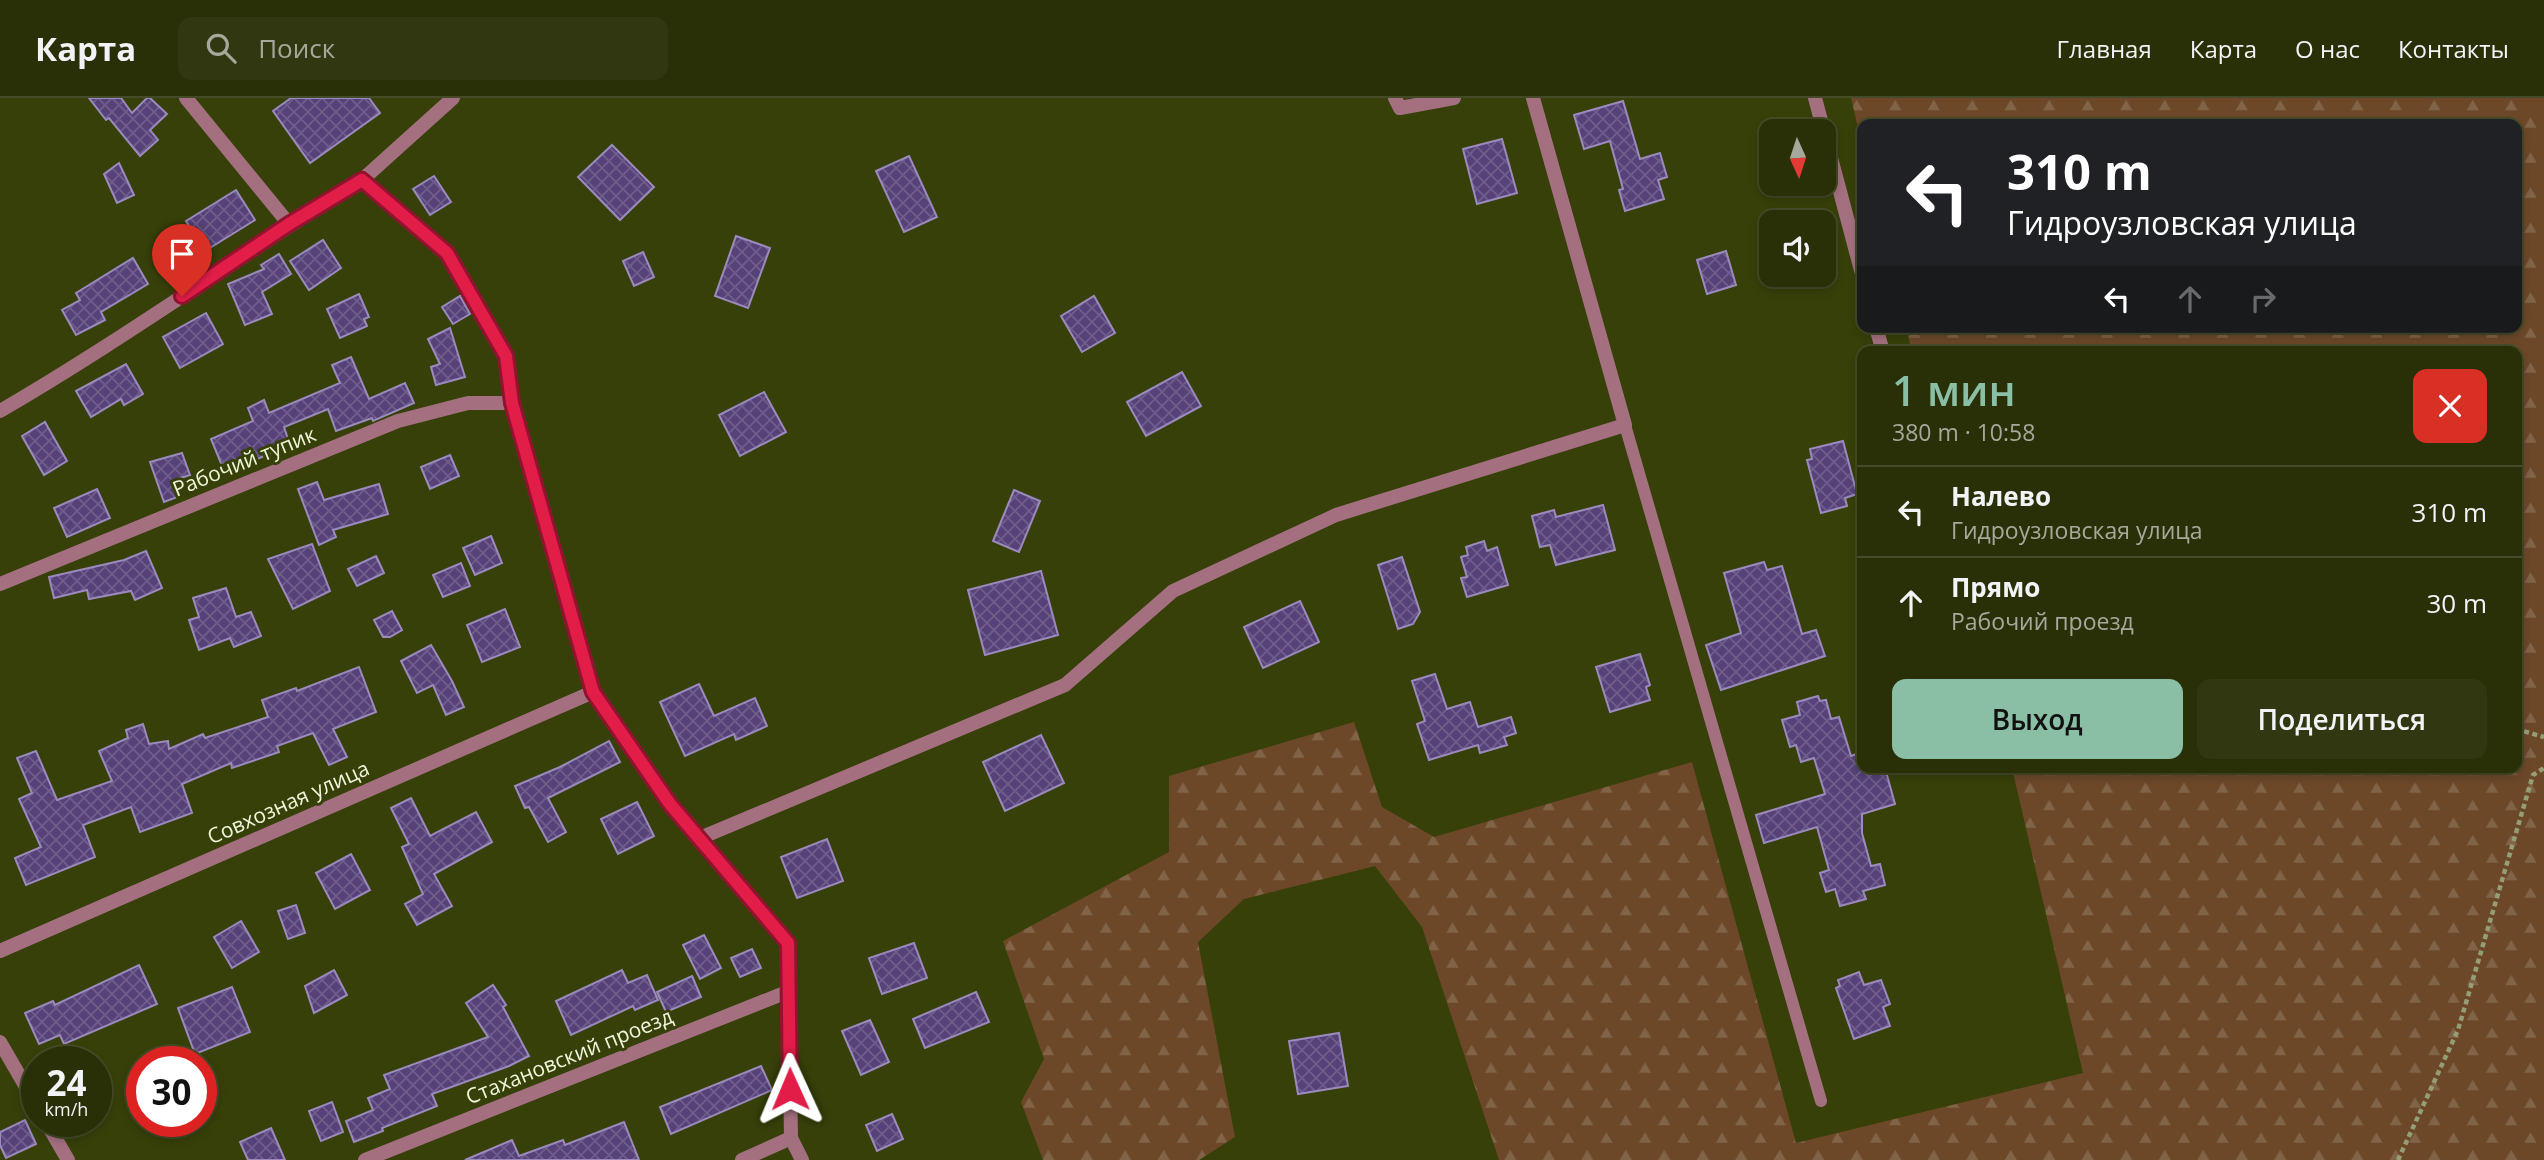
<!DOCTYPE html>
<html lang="ru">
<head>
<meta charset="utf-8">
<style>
	:root { --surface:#293007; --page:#313811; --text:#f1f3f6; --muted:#a5a99b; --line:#454b28; --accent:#8abfa5 }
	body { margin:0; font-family:"Open Sans",sans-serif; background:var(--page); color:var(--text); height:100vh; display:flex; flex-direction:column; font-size:26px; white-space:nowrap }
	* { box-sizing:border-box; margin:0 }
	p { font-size:23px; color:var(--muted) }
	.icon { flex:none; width:38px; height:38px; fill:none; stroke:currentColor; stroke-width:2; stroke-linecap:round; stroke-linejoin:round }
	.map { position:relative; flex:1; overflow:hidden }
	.sheet { position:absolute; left:1857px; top:248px; width:665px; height:427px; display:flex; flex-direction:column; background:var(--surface); border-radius:14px; box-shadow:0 4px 10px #0003,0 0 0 2px var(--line) }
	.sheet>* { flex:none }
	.guide { position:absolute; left:1857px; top:21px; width:665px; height:214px; border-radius:14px; box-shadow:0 4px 10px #0003,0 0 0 2px var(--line); background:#202124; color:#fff; overflow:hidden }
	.needle { width:46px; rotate:177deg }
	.tools { position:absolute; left:1759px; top:21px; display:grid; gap:14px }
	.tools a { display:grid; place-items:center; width:77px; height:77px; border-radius:14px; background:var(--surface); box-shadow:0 4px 10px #0003,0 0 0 2px var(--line); font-size:35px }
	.speed { position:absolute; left:21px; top:948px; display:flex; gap:14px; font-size:35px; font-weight:700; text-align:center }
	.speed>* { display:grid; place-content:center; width:91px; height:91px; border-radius:50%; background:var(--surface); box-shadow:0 4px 10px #0003,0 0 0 2px var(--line); line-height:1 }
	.speed small { font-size:18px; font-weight:400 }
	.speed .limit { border:10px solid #d22; background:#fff; color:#111 }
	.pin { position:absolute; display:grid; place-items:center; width:60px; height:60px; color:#fff; margin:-72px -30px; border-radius:50% 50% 50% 0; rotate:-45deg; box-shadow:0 0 7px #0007 }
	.pin .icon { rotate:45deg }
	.me { position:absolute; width:77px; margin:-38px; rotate:359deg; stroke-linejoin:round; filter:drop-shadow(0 0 5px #0008) }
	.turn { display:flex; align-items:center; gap:24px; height:147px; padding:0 35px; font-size:32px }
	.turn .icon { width:91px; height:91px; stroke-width:2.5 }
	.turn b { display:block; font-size:49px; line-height:60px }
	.lanes { display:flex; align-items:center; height:66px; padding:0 35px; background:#0003; justify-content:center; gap:35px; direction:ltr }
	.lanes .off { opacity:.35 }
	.round { display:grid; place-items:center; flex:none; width:74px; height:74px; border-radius:14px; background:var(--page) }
	.overview { display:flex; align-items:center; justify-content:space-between; height:119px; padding:0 35px }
	h1 { font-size:42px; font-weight:600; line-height:52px; color:var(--accent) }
	.button { display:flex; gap:14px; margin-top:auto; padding:14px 35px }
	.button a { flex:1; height:80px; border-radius:14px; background:var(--accent); color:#111; font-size:28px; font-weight:600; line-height:80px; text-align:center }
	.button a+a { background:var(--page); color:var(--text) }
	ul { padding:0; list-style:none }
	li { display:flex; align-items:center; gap:21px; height:91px; padding:0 35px; border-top:2px solid var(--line) }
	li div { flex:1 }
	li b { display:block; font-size:26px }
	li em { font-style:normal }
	header { display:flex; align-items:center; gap:42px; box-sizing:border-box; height:98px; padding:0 35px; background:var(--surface); border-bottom:2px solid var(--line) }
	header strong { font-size:33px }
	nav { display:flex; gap:38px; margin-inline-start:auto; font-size:24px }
	.search { width:490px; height:63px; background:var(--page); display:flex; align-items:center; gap:18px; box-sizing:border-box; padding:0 24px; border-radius:14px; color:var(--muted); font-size:26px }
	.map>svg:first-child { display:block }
	.forest { fill:url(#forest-firs) }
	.building { fill:url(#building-cross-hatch); stroke:#9b8abd; stroke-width:2 }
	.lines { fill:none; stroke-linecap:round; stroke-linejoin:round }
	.path { stroke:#959e74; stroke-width:4.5; stroke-dasharray:5 3.5; stroke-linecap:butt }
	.lane { stroke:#a47080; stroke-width:12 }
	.street { stroke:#a47080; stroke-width:14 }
	.route-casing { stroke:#92132f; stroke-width:18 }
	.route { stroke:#e11d48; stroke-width:12 }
	.labels { text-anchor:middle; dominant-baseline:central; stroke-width:6; stroke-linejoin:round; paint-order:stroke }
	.street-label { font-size:21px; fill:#eff7db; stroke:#374009 }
</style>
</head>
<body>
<header>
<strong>Карта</strong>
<div class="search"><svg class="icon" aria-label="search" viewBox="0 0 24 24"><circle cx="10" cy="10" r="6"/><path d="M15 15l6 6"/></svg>Поиск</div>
<nav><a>Главная</a><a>Карта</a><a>О нас</a><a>Контакты</a></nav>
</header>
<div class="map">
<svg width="2544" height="1062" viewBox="0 0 2544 1062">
	<defs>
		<pattern id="forest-firs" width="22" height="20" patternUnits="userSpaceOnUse" patternTransform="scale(1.75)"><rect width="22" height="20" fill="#6c4829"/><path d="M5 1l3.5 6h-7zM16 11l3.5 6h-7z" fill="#816347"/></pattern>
		<pattern id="building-cross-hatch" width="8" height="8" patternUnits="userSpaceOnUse" patternTransform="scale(1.75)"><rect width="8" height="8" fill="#564279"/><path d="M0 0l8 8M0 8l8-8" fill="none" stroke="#6f5e8b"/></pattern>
	</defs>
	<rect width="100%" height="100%" fill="#374009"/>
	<path class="forest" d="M 1851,0 L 2544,0 L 2544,1062 L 1499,1062 L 1422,829 L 1375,768 L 1244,801 L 1198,844 L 1235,1039 L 1199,1062 L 1043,1062 L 1021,1004 L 1044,961 L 1003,843 L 1169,754 L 1169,678 L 1354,624 L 1382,709 L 1434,739 L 1692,664 L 1796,1045 L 2083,975 L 2012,670 L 2516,670 L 2516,254 L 1912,254 L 1906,229 L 2516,229 L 2516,26 L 1862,26 L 1862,47 Z"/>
	<g class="building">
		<path d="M 89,0 L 121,0 L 132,15 L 147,0 L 150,0 L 167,16 L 150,32 L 158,42 L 140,58 L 109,20 L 106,22 Z"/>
		<path d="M 291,0 L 369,0 L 380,15 L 310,65 L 273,13 Z"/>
		<path d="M 1623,3 L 1640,61 L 1660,55 L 1667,79 L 1658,82 L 1664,101 L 1625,113 L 1619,92 L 1623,91 L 1610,43 L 1584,51 L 1574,17 Z"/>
		<path d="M 1502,41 L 1517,95 L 1477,106 L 1463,51 Z"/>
		<path d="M 612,47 L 654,89 L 620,122 L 578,79 Z"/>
		<path d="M 909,58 L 937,119 L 904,134 L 876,73 Z"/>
		<path d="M 119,65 L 134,97 L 117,105 L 104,76 Z"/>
		<path d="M 434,78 L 451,104 L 430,117 L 413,91 Z"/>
		<path d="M 236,92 L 255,122 L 205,153 L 186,123 Z"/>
		<path d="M 736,138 L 770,150 L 748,210 L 715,198 Z"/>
		<path d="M 323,142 L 341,170 L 309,192 L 290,163 Z"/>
		<path d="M 1726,153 L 1736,187 L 1707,196 L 1697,162 Z"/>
		<path d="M 643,154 L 654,179 L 634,188 L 623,163 Z"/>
		<path d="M 279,156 L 291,176 L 262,194 L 272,216 L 245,227 L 228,186 L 264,171 L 261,167 Z"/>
		<path d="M 133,160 L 148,186 L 101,214 L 105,222 L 76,237 L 62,212 L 80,202 L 76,195 Z"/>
		<path d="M 359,196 L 369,219 L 364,221 L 367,228 L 340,240 L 327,211 Z"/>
		<path d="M 460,198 L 470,216 L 453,226 L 442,209 Z"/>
		<path d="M 1094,198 L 1115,235 L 1082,254 L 1061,218 Z"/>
		<path d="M 206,215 L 223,246 L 180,270 L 163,239 Z"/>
		<path d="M 450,230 L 465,279 L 436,287 L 431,269 L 440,266 L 428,241 Z"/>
		<path d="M 351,259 L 369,301 L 405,285 L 414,305 L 373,323 L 372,320 L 336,333 L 328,311 L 284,329 L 290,347 L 225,375 L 211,341 L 253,323 L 248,310 L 264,302 L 269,315 L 340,285 L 332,267 Z"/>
		<path d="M 126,266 L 143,296 L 124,307 L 121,301 L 91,319 L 76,293 Z"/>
		<path d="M 1182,274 L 1201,308 L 1146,338 L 1127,304 Z"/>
		<path d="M 764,294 L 786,334 L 740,358 L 719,317 Z"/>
		<path d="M 45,324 L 67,363 L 44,377 L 22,338 Z"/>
		<path d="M 1843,343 L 1857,396 L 1845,400 L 1847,408 L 1821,415 L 1807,362 L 1812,361 L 1810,351 Z"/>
		<path d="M 182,355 L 190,377 L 174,382 L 180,398 L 164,404 L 150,364 Z"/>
		<path d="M 450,357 L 459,378 L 430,391 L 421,369 Z"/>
		<path d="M 317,384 L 324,402 L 379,386 L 388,416 L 333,432 L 336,439 L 319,447 L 298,391 Z"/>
		<path d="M 97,391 L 110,420 L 67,439 L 54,410 Z"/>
		<path d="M 1014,392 L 1040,403 L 1019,454 L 993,443 Z"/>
		<path d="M 1603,407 L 1615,452 L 1556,467 L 1550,447 L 1540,449 L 1532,418 L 1554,412 L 1556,419 Z"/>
		<path d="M 491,438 L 502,465 L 475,477 L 463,450 Z"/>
		<path d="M 1484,443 L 1487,453 L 1497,449 L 1508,487 L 1467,499 L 1461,480 L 1467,479 L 1461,459 L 1468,457 L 1466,449 Z"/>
		<path d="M 312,446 L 330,493 L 293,511 L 268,461 Z"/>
		<path d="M 146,453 L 162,490 L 135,502 L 131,493 L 89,501 L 87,492 L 54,500 L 49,479 L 124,462 Z"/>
		<path d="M 376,458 L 384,475 L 357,488 L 348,471 Z"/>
		<path d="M 1402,459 L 1420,514 L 1413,526 L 1398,531 L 1378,467 Z"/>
		<path d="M 1764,464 L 1767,472 L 1782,468 L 1802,536 L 1816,532 L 1825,558 L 1721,592 L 1706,547 L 1741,535 L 1724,475 Z"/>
		<path d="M 461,465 L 470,488 L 443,499 L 433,477 Z"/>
		<path d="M 1041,473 L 1058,537 L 985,557 L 968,492 Z"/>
		<path d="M 226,490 L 236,519 L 251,514 L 261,538 L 234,549 L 230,540 L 199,552 L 189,522 L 199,519 L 193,500 Z"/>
		<path d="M 1300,503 L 1319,544 L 1263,570 L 1244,529 Z"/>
		<path d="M 505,511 L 520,549 L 482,564 L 467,527 Z"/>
		<path d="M 392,513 L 402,532 L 390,539 L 383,539 L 374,522 Z"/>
		<path d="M 431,547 L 452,583 L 464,609 L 446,617 L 433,587 L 417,595 L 401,563 Z"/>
		<path d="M 1640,556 L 1650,587 L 1646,589 L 1650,602 L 1610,614 L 1596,569 Z"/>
		<path d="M 359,569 L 376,614 L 333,631 L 347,659 L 329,667 L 313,635 L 277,648 L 279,654 L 232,670 L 231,665 L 182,686 L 192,715 L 140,734 L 131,709 L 83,727 L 95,759 L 26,787 L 15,760 L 41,749 L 19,701 L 32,695 L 17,660 L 36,653 L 57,702 L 112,683 L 99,653 L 128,640 L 126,632 L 143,626 L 149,646 L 168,643 L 169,651 L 203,636 L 205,640 L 268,619 L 262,602 L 296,590 L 297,593 Z"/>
		<path d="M 1435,576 L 1447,611 L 1470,604 L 1478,629 L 1511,619 L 1516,635 L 1504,639 L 1507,647 L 1480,655 L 1478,647 L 1429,662 L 1417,626 L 1425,623 L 1412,583 Z"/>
		<path d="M 699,586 L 714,618 L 755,600 L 767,628 L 736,642 L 734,636 L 685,658 L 660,604 Z"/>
		<path d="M 1818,598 L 1820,603 L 1826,602 L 1831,621 L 1839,619 L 1851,658 L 1862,654 L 1862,670 L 1885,670 L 1895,706 L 1862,716 L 1862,735 L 1871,768 L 1880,766 L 1885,787 L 1863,793 L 1866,801 L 1840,808 L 1835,791 L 1826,794 L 1820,775 L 1829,772 L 1817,729 L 1764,745 L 1756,717 L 1825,696 L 1814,660 L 1801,664 L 1796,647 L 1790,649 L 1782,622 L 1800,617 L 1797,604 Z"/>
		<path d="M 1041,637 L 1064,685 L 1005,713 L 983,664 Z"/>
		<path d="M 609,643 L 620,664 L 548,700 L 566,734 L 548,744 L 529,709 L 525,710 L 515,688 L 560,669 Z"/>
		<path d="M 411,700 L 430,738 L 476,714 L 492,744 L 434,776 L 452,808 L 417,827 L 405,806 L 423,796 L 402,749 L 409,746 L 391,710 Z"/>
		<path d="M 637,704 L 654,738 L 618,756 L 601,721 Z"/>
		<path d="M 827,741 L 843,783 L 797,800 L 781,759 Z"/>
		<path d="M 351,756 L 370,792 L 335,811 L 316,775 Z"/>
		<path d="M 296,807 L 305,835 L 288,841 L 278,813 Z"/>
		<path d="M 241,823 L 259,854 L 232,870 L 214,839 Z"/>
		<path d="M 704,837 L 721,870 L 700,881 L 683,847 Z"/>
		<path d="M 914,845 L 927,880 L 882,896 L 869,860 Z"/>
		<path d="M 752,851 L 761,870 L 740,879 L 731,860 Z"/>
		<path d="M 139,867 L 157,906 L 64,946 L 60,937 L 39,946 L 25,915 L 53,903 L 55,907 Z"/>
		<path d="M 334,872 L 347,897 L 314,915 L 305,888 Z"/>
		<path d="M 622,872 L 628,885 L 647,877 L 658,902 L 635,912 L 633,908 L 571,937 L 556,903 Z"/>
		<path d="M 1859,874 L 1864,887 L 1881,882 L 1890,906 L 1883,909 L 1890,928 L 1854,941 L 1836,890 L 1840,888 L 1838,882 Z"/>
		<path d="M 692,878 L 701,899 L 666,914 L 657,894 Z"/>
		<path d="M 493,887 L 506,907 L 503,909 L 529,958 L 509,968 L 432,996 L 437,1008 L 382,1030 L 383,1033 L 354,1044 L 346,1023 L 373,1012 L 368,1000 L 390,991 L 384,977 L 488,939 L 466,905 Z"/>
		<path d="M 232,889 L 250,934 L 195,956 L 178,910 Z"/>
		<path d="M 976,894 L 989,924 L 925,950 L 913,921 Z"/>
		<path d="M 870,922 L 889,964 L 861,977 L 842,933 Z"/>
		<path d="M 1339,935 L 1348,988 L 1298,996 L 1289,943 Z"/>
		<path d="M 761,968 L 772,992 L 671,1036 L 660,1009 Z"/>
		<path d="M 332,1004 L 343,1034 L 321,1043 L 309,1013 Z"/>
		<path d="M 892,1016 L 903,1041 L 877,1053 L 866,1027 Z"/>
		<path d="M 25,1022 L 36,1046 L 6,1060 L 0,1047 L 0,1034 Z"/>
		<path d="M 624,1024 L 639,1062 L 465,1062 L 512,1042 L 519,1058 L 563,1042 L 565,1047 Z"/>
		<path d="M 271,1030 L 285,1062 L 248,1062 L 240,1044 Z"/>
	</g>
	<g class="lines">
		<g class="path">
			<path d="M 2516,631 L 2544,639"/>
			<path d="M 2398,1062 L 2458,932 L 2533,677 L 2544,670"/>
		</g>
		<path class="lane" d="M 1625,327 L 1821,1003"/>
		<g class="street">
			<path d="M 186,0 L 289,126"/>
			<path d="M 1395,0 L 1400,10 L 1454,0"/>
			<path d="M 1815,0 L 1862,176"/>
			<path d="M 362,82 L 453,0"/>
			<path d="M 1876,229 L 1883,254"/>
			<path d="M 0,313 C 124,241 240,157 362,82 L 447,155 L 506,259 L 512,305 L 593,594 L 670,706 L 788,845 L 791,1040 L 802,1062"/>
			<path d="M 0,486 L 398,323 L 468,305 L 512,305"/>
			<path d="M 700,740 L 1065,587 L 1173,493 L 1336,417 L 1625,327 L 1533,0"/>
			<path d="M 0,853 L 593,594"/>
			<path d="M 0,944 L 37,1008"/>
			<path d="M 46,1024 L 68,1062"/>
			<path d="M 365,1062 L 787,894"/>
			<path d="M 742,1062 L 791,1040"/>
		</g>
	</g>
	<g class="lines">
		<g class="route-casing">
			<path id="route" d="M 182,198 L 289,126 L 362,82 L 447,155 L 506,258 L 512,305 L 593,594 L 670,706 L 788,845 L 790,991"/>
		</g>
		<use href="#route" class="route"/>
	</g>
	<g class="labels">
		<g class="street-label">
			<text transform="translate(244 363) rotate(-22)">Рабочий тупик</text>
			<text transform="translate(288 704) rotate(-24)">Совхозная улица</text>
			<text transform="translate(569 958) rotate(-22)">Стахановский проезд</text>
		</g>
	</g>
</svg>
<div class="tools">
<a><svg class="needle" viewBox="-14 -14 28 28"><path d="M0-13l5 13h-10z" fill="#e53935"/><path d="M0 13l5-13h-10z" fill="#a5a99b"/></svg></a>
<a><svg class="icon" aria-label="sound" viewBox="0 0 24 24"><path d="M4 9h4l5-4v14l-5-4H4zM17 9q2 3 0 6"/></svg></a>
</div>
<div class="speed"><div>24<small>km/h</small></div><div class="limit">30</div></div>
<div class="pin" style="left:182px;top:198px;background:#d93025"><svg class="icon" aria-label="arrive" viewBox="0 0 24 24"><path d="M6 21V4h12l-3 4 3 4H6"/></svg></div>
<svg class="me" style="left:790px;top:991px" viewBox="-20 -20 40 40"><path d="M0-17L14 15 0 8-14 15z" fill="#e11d48" stroke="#fff" stroke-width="4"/></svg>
<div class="guide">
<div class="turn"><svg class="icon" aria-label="left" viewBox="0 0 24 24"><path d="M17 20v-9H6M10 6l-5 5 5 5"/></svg><div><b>310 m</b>Гидроузловская улица</div></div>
<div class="lanes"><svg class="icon" aria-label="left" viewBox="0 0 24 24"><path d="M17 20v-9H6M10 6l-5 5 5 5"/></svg><svg class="icon off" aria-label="ahead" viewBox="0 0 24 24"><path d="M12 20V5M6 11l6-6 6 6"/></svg><svg class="icon off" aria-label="right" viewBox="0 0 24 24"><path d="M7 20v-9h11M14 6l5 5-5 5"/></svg></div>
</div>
<section class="sheet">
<div class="overview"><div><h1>1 мин</h1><p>380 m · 10:58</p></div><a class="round" style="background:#d93025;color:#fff"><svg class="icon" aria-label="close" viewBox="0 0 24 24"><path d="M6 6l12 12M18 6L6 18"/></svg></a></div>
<ul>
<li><svg class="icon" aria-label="left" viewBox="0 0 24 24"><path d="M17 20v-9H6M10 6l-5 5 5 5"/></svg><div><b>Налево</b><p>Гидроузловская улица</p></div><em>310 m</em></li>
<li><svg class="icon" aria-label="ahead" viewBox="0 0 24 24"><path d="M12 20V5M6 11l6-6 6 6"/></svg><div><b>Прямо</b><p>Рабочий проезд</p></div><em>30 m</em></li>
</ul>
<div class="button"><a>Выход</a><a>Поделиться</a></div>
</section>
</div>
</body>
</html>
